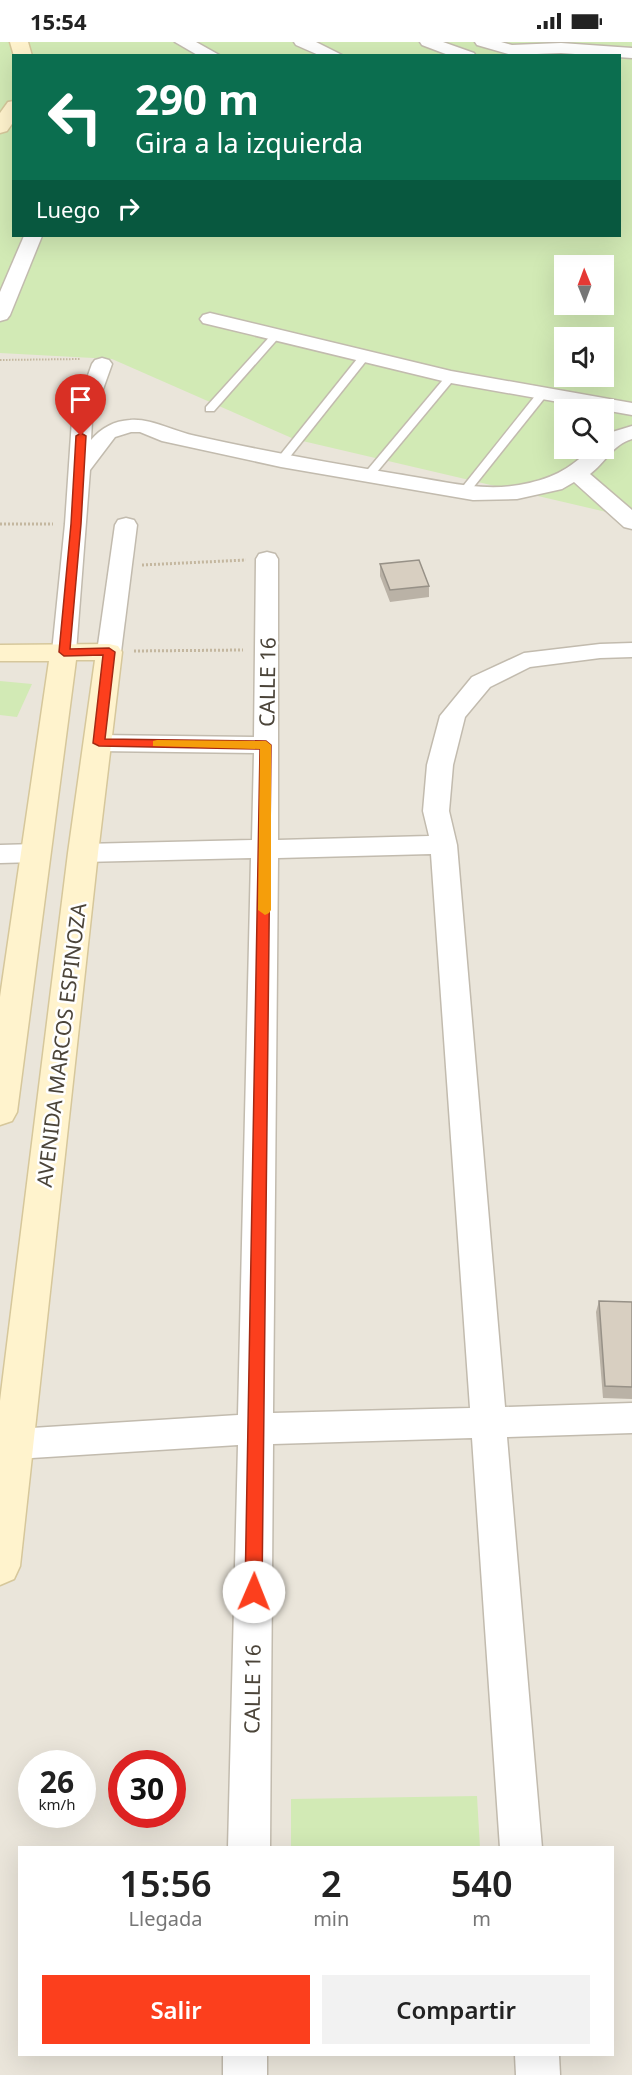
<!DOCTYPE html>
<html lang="es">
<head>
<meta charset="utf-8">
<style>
	:root { --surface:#fff; --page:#f2f2f2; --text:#222; --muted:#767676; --accent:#fc3f1d }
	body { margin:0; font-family:"Noto Sans",sans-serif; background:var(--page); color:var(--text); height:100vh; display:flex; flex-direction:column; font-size:22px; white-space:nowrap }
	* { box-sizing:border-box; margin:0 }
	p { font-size:20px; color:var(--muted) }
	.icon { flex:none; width:33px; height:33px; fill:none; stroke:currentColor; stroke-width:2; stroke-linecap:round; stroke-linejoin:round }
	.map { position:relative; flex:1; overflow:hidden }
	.sheet { position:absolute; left:18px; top:1804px; width:596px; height:210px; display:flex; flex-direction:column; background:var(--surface); border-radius:0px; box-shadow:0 6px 24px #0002 }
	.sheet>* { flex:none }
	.guide { position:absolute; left:12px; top:12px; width:609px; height:183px; border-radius:0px; box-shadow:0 6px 24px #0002; background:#0b6e4f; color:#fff; overflow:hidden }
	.needle { width:39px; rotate:359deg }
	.controls { position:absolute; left:554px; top:213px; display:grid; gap:12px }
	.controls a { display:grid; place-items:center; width:60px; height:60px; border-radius:0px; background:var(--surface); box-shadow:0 6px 24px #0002; font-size:30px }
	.speed { position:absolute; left:18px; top:1708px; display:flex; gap:12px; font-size:30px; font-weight:700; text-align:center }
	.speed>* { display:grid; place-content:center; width:78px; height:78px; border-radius:50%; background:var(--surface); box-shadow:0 6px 24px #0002; line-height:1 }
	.speed small { font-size:15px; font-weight:400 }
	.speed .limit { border:9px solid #d22; background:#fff; color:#111 }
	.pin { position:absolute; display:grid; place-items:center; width:51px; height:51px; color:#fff; margin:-62px -26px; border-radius:50% 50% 50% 0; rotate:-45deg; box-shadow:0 0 6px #0007 }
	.pin .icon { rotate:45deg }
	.me { position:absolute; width:66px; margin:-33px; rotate:1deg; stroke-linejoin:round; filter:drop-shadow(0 0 4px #0008) }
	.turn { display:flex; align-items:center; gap:21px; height:126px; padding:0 24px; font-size:27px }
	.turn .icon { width:78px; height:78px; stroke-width:2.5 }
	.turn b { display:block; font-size:42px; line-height:51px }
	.then { display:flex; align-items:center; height:57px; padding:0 24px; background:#0003; gap:12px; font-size:22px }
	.eta { display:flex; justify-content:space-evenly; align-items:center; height:102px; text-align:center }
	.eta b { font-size:36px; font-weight:600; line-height:42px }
	.primary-button { display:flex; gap:12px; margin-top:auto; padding:12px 24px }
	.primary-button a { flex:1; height:69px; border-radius:0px; background:var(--accent); color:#fff; font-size:24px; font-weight:600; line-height:69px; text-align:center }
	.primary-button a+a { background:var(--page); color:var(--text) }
	.status { display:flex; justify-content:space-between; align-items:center; height:42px; padding:0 30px; background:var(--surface); direction:ltr }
	.status svg { height:16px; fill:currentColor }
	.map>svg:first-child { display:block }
	.residential { fill:#eae5da; fill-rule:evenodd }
	.green { fill:#d2eab5; fill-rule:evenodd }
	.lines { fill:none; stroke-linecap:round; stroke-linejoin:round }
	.lane-casing { stroke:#c2bbae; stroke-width:3 }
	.street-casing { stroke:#c2bbae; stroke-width:3 }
	.secondary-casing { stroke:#d6c79b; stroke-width:3 }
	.path-far1 { stroke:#c4b79f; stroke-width:2; stroke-dasharray:1.5 1.5; stroke-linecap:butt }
	.path { stroke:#c4b79f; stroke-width:3; stroke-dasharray:2 2; stroke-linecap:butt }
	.lane { fill:#fff; fill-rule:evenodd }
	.street { fill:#fff; fill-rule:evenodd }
	.secondary { fill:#fff3cd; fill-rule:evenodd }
	.wall { fill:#bab2a6 }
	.building { fill:#d8cfc1; stroke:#979187; stroke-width:1.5 }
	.route { fill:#fc3f1d; stroke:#a42913; stroke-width:1.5 }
	.slow { fill:#f59e0b }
	.labels { text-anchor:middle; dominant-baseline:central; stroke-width:5; stroke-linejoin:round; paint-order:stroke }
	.street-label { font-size:21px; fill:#4b4439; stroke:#fff }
</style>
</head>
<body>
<div class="status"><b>15:54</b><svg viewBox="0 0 49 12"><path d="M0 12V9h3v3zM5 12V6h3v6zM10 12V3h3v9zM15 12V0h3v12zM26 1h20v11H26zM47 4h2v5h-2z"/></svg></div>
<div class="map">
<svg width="632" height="2033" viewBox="0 0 632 2033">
	<rect width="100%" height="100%" fill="#f6f3ec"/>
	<path class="residential" d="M 0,0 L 14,14 L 14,194 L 310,236 L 632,295 L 632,2033 L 0,2033 ZM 564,296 L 603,296 L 603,334 L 564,334 ZM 564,368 L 603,368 L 603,406 L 564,406 ZM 32,1722 L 82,1722 L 82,1773 L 32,1773 ZM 122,1722 L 172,1722 L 172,1773 L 122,1773 ZM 20,1806 L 612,1806 L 612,2013 L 20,2013 Z"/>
	<g class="green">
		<path d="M 0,0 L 632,0 L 632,476 L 294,397 L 112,317 L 0,311 ZM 14,14 L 620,14 L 620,194 L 14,194 ZM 564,224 L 603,224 L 603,262 L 564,262 ZM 564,296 L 603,296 L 603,334 L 564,334 ZM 564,368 L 603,368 L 603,406 L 564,406 Z"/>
		<path d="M 0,639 L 32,642 L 17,675 L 0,673 Z"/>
		<path d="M 477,1754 L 480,1806 L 291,1806 L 291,1757 Z"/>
	</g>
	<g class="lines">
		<g class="lane-casing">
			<g id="lane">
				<path d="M 273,291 L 281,293 L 214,369 L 206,369 L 206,365 Z"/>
				<path d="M 361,312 L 370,314 L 285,421 L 277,421 L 277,417 Z"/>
				<path d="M 447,333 L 456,335 L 372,436 L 364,436 L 364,432 Z"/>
				<path d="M 543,348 L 547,349 L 547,353 L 468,452 L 460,452 L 460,448 L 539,349 Z"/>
			</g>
		</g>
		<g class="street-casing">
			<g id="street">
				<path d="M 175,0 L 196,0 L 221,14 L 199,14 Z"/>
				<path d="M 294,0 L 316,0 L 344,14 L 321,14 L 296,3 Z"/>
				<path d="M 420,0 L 443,0 L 474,11 L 476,14 L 451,14 L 422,3 Z"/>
				<path d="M 475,0 L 501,0 L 512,3 L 561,1 L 632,6 L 632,16 L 561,11 L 512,13 L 477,3 Z"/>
				<path d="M 24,194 L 42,194 L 10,273 L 7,277 L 0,279 L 0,250 Z"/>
				<path d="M 210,271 L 451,329 L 632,361 L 632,373 L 451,341 L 203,281 L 200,277 L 203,273 Z"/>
				<path d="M 102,316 L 109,318 L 112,322 L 92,378 L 91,398 C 101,386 114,379 130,378 C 151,376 175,390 196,394 C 263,409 330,421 397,432 C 437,438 479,450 519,443 C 548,438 571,428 590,406 L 603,406 L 603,395 L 609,391 L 632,384 L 632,397 C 612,403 605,421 590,432 L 632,468 L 632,487 L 624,485 L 574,440 L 562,447 L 517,457 L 473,458 L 281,425 L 162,399 L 140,390 L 131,390 L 115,395 L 90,428 L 76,610 L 73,615 L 64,617 L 55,615 L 52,610 L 65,482 L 72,378 L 92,322 L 95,318 Z"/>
				<path d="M 126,476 L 134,478 L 137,483 L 121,610 L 118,615 L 109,617 L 100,615 L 97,610 L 115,483 L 118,478 Z"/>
				<path d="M 267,510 L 275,512 L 278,517 L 278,798 L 429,794 L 423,769 L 427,723 L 440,674 L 472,635 L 524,611 L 600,602 L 632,601 L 632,615 L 600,616 L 530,625 L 490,645 L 465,675 L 453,723 L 449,769 L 457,803 L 505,1365 L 632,1361 L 632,1391 L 507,1395 L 542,1806 L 500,1806 L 472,1396 L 273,1402 L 270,1806 L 228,1806 L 238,1403 L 0,1418 L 0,1388 L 238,1373 L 251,816 L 83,820 L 73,817 L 69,811 L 73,805 L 83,802 L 252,798 L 254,711 L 98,709 L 89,707 L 85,701 L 89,695 L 98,693 L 254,695 L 256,517 L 259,512 ZM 431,812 L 470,1366 L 273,1371 L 278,816 Z"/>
				<path d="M 36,802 L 46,805 L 50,811 L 46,817 L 36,820 L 0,821 L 0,803 Z"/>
				<rect x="223" y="2013" width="44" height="20"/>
				<path d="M 515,2013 L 559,2013 L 560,2033 L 516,2033 Z"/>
			</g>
		</g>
		<g class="secondary-casing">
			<g id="secondary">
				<path d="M 10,0 L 28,0 L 32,14 L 14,14 Z"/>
				<path d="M 14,59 L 14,79 L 7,89 L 0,91 L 0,71 L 8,60 Z"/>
				<path d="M 109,602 L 118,604 L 122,610 L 98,811 L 20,1524 L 14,1537 L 0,1543 L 0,1359 L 68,811 L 95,618 L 76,618 L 17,1070 L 12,1079 L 0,1083 L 0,955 L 49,619 L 0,619 L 0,603 Z"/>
			</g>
		</g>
		<path class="path-far1" d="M 0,318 L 81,317"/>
		<g class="path">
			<path d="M 0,482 L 53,482"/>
			<path d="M 142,523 L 246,518"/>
			<path d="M 134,609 L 243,608"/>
		</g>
		<use href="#lane" class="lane"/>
		<use href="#street" class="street"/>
		<use href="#secondary" class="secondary"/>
	</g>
	<g class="wall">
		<path d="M 380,522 L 429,544 L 429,555 L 390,560 L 380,534 Z"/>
		<path d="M 599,1259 L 632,1260 L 632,1357 L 603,1356 L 596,1270 Z"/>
	</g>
	<g class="building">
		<path d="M 419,518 L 429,544 L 390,548 L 380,522 Z"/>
		<path d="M 599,1259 L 632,1260 L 632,1345 L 605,1344 Z"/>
	</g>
	<path class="route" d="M 81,391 L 86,394 L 81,482 L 70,607 L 109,606 L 115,610 L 105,697 L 266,699 L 271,703 L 262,1550 L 260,1556 L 254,1558 L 248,1556 L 245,1550 L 260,707 L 99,704 L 93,701 L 103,613 L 64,614 L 59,610 L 71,482 L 76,394 Z"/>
	<path class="slow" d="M 157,698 L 266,699 L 271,703 L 271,868 L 269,871 L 265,873 L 258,868 L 260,707 L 153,704 L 153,699 Z"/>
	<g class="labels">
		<g class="street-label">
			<text transform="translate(267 640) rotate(-89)">CALLE 16</text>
			<text transform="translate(61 1003) rotate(-83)">AVENIDA MARCOS ESPINOZA</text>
			<text transform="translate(252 1647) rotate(-89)">CALLE 16</text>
		</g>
	</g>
</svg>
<div class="controls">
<a><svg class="needle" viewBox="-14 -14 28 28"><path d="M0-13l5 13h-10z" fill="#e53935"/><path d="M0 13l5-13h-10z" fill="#767676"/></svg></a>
<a><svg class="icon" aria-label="sound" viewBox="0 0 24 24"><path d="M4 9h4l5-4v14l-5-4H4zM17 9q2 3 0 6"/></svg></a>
<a><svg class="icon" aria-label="search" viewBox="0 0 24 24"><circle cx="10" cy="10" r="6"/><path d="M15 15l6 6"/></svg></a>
</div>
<div class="speed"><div>26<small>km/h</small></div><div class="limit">30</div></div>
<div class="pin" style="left:81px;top:394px;background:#d93025"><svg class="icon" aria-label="arrive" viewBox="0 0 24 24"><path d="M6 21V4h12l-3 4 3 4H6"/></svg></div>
<svg class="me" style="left:254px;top:1550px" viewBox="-20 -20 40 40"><circle r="19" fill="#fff"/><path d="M0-13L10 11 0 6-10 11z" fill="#fc3f1d"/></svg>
<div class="guide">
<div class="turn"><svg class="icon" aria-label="left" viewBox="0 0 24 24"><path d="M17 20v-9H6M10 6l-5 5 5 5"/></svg><div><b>290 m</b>Gira a la izquierda</div></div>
<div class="then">Luego<svg class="icon" aria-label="right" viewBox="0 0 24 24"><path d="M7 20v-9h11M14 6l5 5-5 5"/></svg></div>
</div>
<section class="sheet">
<div class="eta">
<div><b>15:56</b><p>Llegada</p></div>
<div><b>2</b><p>min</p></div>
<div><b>540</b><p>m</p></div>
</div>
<div class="primary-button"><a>Salir</a><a>Compartir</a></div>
</section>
</div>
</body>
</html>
